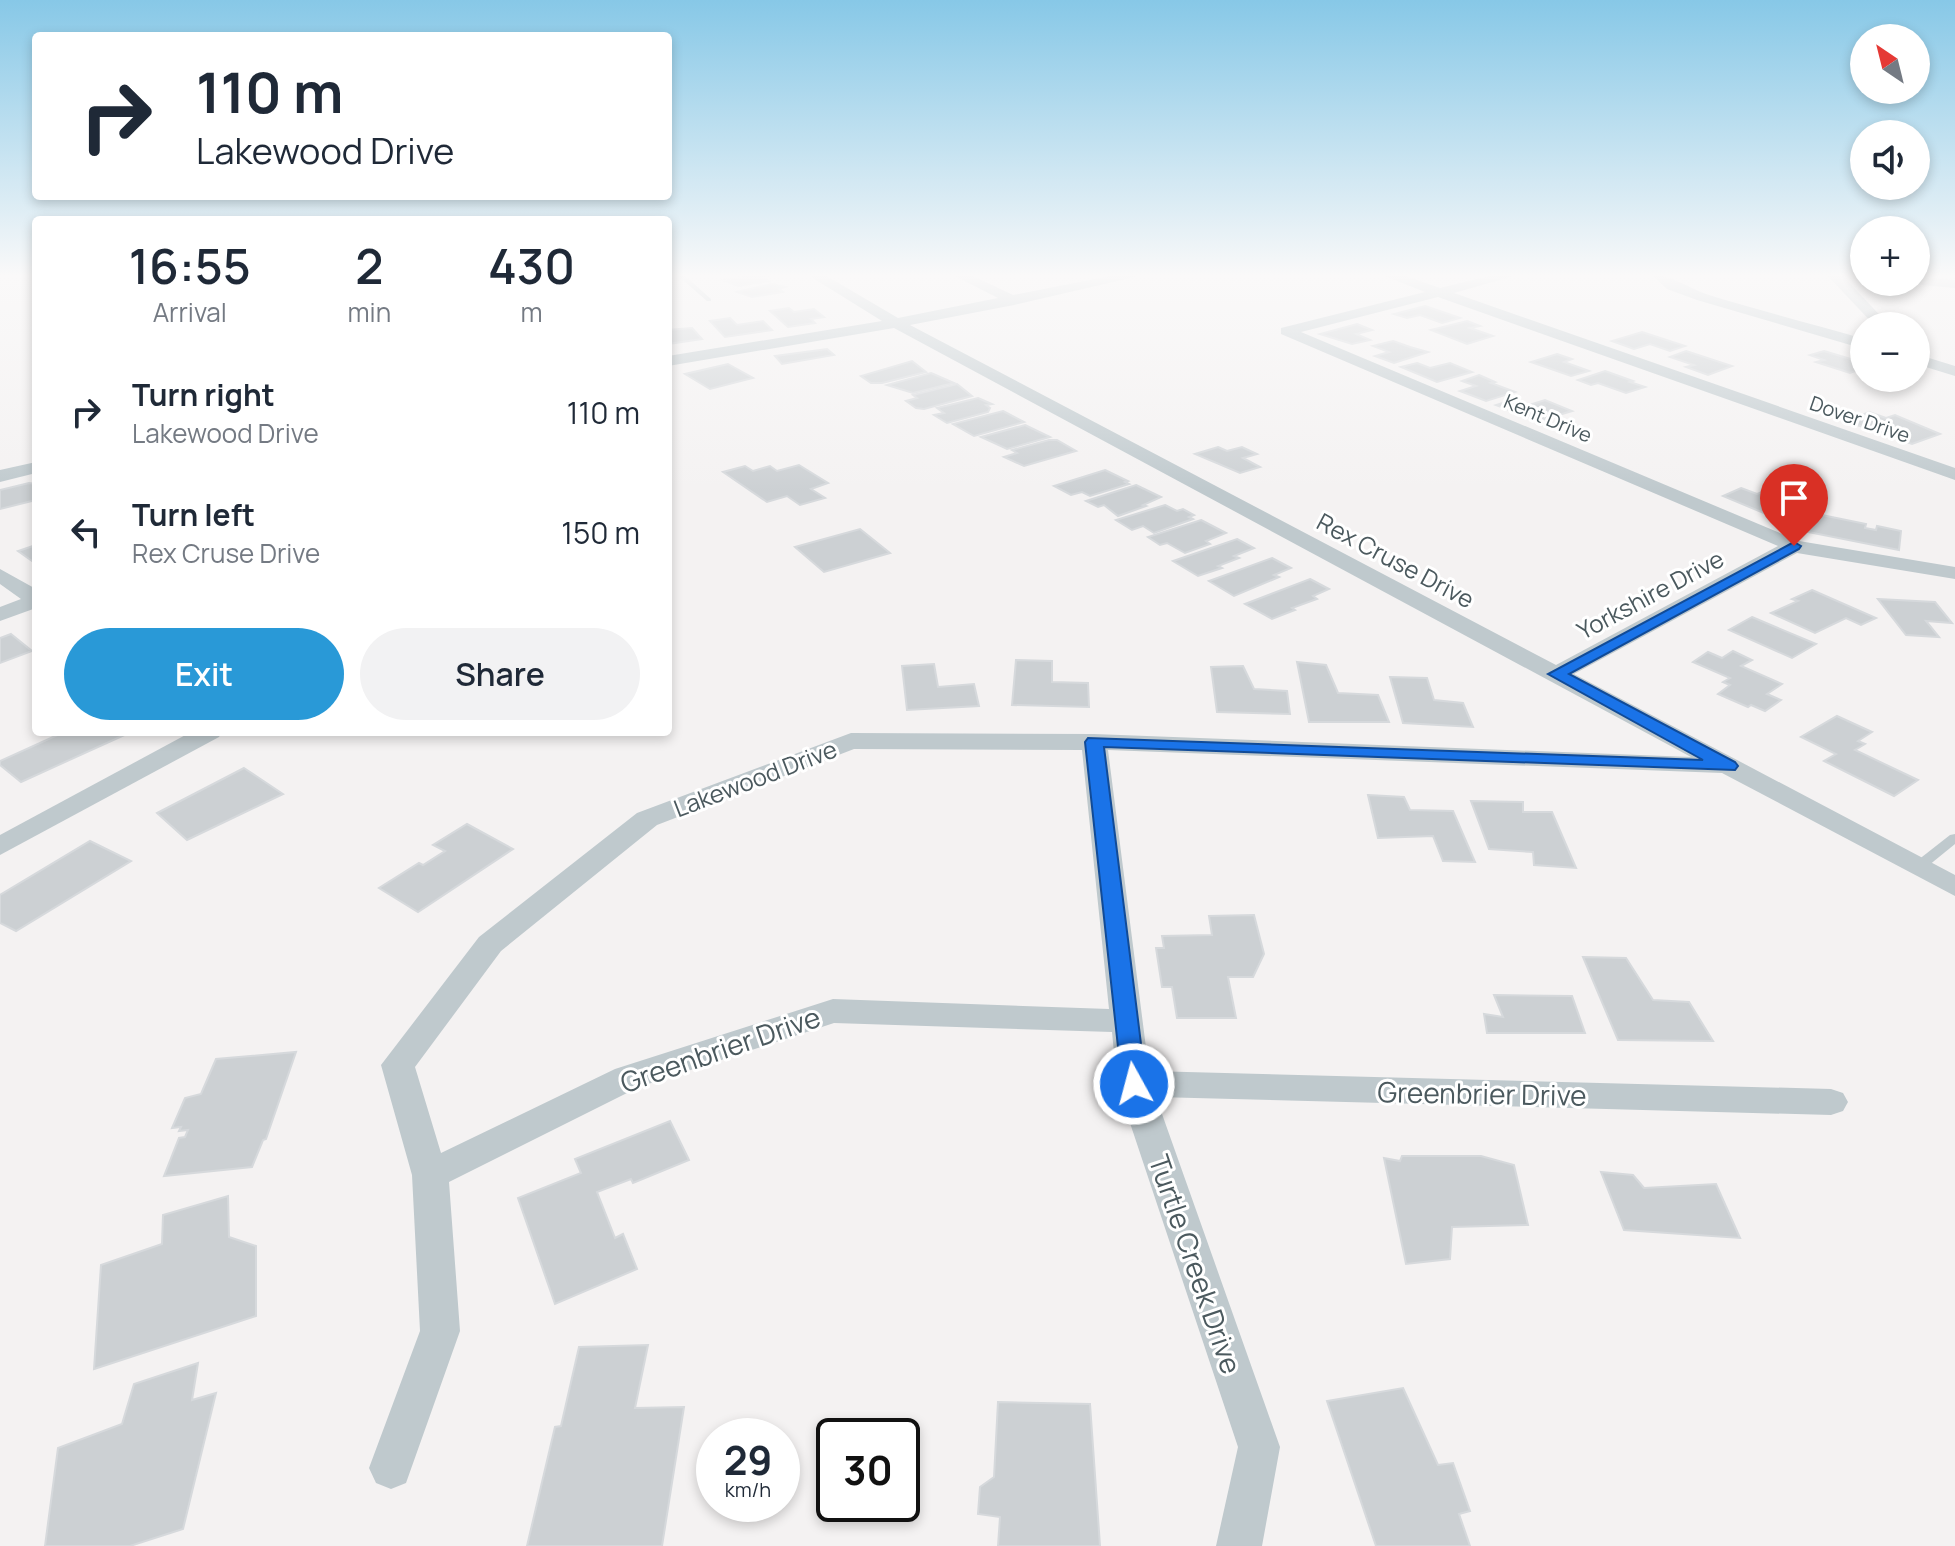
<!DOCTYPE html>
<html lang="en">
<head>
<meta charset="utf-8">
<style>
	:root { --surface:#fff; --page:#f2f2f3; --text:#1f2937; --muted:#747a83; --accent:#2999d7 }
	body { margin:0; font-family:Manrope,sans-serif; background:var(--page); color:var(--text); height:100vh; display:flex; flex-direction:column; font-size:30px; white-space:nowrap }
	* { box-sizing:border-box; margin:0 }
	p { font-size:26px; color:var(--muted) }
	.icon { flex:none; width:44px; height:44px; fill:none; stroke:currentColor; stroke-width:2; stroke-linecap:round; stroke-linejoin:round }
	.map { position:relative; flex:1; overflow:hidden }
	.details { position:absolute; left:32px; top:216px; width:640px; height:520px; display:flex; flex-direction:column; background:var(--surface); border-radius:8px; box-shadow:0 4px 12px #0003 }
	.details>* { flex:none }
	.hud { position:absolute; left:32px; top:32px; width:640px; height:168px; border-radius:8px; box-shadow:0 4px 12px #0003; background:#fff; color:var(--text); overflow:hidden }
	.needle { width:52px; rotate:325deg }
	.buttons { position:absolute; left:1850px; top:24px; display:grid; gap:16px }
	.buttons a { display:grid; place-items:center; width:80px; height:80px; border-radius:50%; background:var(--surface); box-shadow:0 4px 12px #0003; font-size:40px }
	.speed { position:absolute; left:696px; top:1418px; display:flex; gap:16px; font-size:40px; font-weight:700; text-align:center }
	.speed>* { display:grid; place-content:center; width:104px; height:104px; border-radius:50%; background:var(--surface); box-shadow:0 4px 12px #0003; line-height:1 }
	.speed small { font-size:20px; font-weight:400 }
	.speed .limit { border:4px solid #111; border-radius:12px; background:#fff; color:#111 }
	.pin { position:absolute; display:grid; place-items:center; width:68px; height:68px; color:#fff; margin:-82px -34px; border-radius:50% 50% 50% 0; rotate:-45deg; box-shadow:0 0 8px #0007 }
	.pin .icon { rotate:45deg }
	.me { position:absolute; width:88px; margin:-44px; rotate:353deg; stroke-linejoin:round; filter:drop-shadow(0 0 6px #0008) }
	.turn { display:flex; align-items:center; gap:28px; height:168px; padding:0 32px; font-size:36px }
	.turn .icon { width:104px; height:104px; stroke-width:2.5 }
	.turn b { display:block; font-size:56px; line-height:68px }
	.eta { display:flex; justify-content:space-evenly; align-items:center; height:136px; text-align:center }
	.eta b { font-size:48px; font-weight:600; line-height:56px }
	.button { display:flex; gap:16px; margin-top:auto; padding:16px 32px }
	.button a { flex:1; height:92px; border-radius:48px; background:var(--accent); color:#fff; font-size:32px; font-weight:600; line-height:92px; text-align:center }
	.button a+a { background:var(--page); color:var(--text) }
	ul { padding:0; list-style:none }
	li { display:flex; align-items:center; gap:24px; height:120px; padding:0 32px }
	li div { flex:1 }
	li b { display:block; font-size:30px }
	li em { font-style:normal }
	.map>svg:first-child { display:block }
	.building { fill:#ccd0d3; stroke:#d6d9dc; stroke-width:2 }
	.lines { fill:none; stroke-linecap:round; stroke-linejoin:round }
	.lane { fill:#bfc9cd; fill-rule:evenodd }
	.street { fill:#bfc9cd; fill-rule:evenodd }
	.route { fill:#1a73e8; stroke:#114b97; stroke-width:2 }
	.labels { text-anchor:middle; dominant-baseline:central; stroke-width:6; stroke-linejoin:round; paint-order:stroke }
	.far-street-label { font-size:20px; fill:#4b595e; stroke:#fff }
	.street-label { font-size:24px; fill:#4b595e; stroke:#fff }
	.near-street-label { font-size:28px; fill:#4b595e; stroke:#fff }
</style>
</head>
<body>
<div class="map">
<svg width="1955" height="1546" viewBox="0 0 1955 1546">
	<rect width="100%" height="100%" fill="#f4f2f2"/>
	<g class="building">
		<path d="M 748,275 L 771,276 L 765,278 L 769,281 L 738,286 L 723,280 Z"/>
		<path d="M 772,284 L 785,287 L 779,289 L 783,292 L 752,297 L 737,292 Z"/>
		<path d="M 1425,306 L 1460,318 L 1442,323 L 1420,315 L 1407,318 L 1394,314 Z"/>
		<path d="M 789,308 L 794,312 L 814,309 L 824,317 L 811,319 L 815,323 L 788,327 L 770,311 Z"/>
		<path d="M 730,318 L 737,325 L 763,321 L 772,330 L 725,337 L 710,321 Z"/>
		<path d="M 1467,321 L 1480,326 L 1470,328 L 1493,336 L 1467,344 L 1431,330 Z"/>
		<path d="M 1357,324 L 1372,330 L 1356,334 L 1370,340 L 1352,344 L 1320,334 Z"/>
		<path d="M 692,328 L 702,339 L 668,344 L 668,330 Z"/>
		<path d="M 1642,332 L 1685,346 L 1670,351 L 1650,344 L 1634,349 L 1612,341 Z"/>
		<path d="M 1393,341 L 1410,347 L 1428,352 L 1394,363 L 1375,356 L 1389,352 L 1373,346 Z"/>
		<path d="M 827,349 L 834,355 L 782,364 L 775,356 Z"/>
		<path d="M 1686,351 L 1732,366 L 1708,375 L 1686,367 L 1694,365 L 1670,357 Z"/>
		<path d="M 1824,351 L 1864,363 L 1864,368 L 1850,373 L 1816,362 L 1824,360 L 1810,355 Z"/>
		<path d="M 1557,354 L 1572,359 L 1564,362 L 1589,371 L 1571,376 L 1531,362 Z"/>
		<path d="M 912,361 L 926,372 L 882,383 L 871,383 L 861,376 Z"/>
		<path d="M 1417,363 L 1430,368 L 1450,363 L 1472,372 L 1437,382 L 1401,367 Z"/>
		<path d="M 728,364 L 753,378 L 710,389 L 685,374 Z"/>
		<path d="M 1605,371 L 1633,381 L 1630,382 L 1645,387 L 1626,393 L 1598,383 L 1591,385 L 1578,380 Z"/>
		<path d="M 931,373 L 954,383 L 913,393 L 887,385 Z"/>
		<path d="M 1479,375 L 1495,382 L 1491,383 L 1515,392 L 1486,401 L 1460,391 L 1476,386 L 1462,381 Z"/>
		<path d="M 957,384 L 972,396 L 924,409 L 916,408 L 906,401 L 917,398 L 913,395 Z"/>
		<path d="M 978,398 L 992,404 L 986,405 L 990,408 L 988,412 L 947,423 L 934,415 L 944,413 L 937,408 Z"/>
		<path d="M 1512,400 L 1526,406 L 1545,400 L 1572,411 L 1539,421 L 1496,405 Z"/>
		<path d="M 1003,411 L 1024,422 L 974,436 L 953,424 Z"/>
		<path d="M 1869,412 L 1886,418 L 1895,415 L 1940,434 L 1912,444 L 1851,423 L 1868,417 L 1862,415 Z"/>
		<path d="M 1025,425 L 1050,437 L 1007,449 L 981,437 Z"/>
		<path d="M 1049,440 L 1057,440 L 1076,451 L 1024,466 L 1004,457 L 1017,453 L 1012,450 Z"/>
		<path d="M 1218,447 L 1227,451 L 1242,447 L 1257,454 L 1243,458 L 1260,467 L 1240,473 L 1195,454 Z"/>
		<path d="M 799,465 L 828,483 L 811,489 L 825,498 L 800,505 L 787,496 L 767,502 L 723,472 L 745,466 L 753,471 L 770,466 L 777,471 Z"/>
		<path d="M 1105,470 L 1128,481 L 1125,482 L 1129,484 L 1090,496 L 1082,492 L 1071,495 L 1054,486 Z"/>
		<path d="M 29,483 L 36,484 L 36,500 L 0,509 L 0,490 Z"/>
		<path d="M 1136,485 L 1161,497 L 1143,505 L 1146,506 L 1118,516 L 1104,505 L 1098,507 L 1086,501 Z"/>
		<path d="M 1741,488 L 1757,494 L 1762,492 L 1804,507 L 1778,519 L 1723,496 Z"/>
		<path d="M 1165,505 L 1177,511 L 1183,509 L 1194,515 L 1189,517 L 1193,519 L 1154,533 L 1143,526 L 1132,530 L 1116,520 Z"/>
		<path d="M 1812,513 L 1866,524 L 1865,528 L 1876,530 L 1877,526 L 1901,531 L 1899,550 L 1808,532 Z"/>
		<path d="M 1201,520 L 1226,533 L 1206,541 L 1210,544 L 1185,553 L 1167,543 L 1160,545 L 1148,537 Z"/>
		<path d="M 860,529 L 890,553 L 824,572 L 795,547 Z"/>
		<path d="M 1237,539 L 1254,548 L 1234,556 L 1239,558 L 1218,566 L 1222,568 L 1198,576 L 1173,561 Z"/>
		<path d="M 36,545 L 36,560 L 32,561 L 18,551 Z"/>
		<path d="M 1272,558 L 1291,568 L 1274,575 L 1279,577 L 1234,596 L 1209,581 Z"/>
		<path d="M 1310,579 L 1329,589 L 1313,596 L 1317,599 L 1292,608 L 1295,610 L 1272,619 L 1245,604 Z"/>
		<path d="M 1812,590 L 1876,618 L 1861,625 L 1846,618 L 1815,633 L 1771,613 L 1798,601 L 1792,599 Z"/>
		<path d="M 1878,599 L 1935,602 L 1952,623 L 1926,621 L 1939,637 L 1906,635 Z"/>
		<path d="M 1752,617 L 1816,644 L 1792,658 L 1729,630 Z"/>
		<path d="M 11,634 L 32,651 L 0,663 L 0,638 Z"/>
		<path d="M 1733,651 L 1752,660 L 1741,666 L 1782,684 L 1767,694 L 1781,700 L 1765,711 L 1751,705 L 1748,707 L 1718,694 L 1730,685 L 1723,682 L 1730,678 L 1693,662 L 1708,652 L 1722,658 Z"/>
		<path d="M 1016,660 L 1052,661 L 1052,682 L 1088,683 L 1089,707 L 1012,705 Z"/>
		<path d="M 1297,662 L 1326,665 L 1338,693 L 1378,695 L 1389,722 L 1309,722 Z"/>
		<path d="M 934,664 L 938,687 L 974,684 L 979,706 L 907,710 L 902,666 Z"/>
		<path d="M 1243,666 L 1254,689 L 1287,691 L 1290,714 L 1217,712 L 1211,667 Z"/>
		<path d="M 1390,677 L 1427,678 L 1434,700 L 1463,703 L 1473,727 L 1403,723 Z"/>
		<path d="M 1837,716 L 1872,732 L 1858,741 L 1865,744 L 1855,750 L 1918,780 L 1894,796 L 1824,761 L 1836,754 L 1801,737 Z"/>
		<path d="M 64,732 L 131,732 L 21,782 L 0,765 L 0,761 Z"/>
		<path d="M 244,768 L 283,794 L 187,840 L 157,813 Z"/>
		<path d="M 1368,795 L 1404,797 L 1410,810 L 1453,811 L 1475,862 L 1443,861 L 1433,836 L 1378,838 Z"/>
		<path d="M 1471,801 L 1523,802 L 1523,812 L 1552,812 L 1576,868 L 1534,865 L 1533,852 L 1489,849 Z"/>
		<path d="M 467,824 L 513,849 L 418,912 L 379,888 L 419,863 L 423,865 L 445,851 L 433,845 Z"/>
		<path d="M 90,841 L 131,861 L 16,931 L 0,923 L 0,895 Z"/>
		<path d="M 1254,915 L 1264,954 L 1253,977 L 1228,977 L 1236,1018 L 1177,1018 L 1172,987 L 1162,987 L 1156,948 L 1164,948 L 1162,936 L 1212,935 L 1209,916 Z"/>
		<path d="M 1583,957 L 1626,958 L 1653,1000 L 1689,1002 L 1713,1041 L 1618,1040 Z"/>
		<path d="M 1494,995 L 1572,996 L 1585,1033 L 1487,1033 L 1484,1014 L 1503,1017 Z"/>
		<path d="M 296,1052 L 266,1139 L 263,1140 L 252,1167 L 164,1176 L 179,1138 L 185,1137 L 188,1130 L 179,1131 L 181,1127 L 172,1128 L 185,1098 L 201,1094 L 216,1059 Z"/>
		<path d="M 670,1121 L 689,1160 L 633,1183 L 631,1179 L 597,1192 L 615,1238 L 623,1234 L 637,1269 L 555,1304 L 518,1198 L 581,1173 L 575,1159 Z"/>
		<path d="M 1402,1156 L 1481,1156 L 1514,1165 L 1528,1225 L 1452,1227 L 1450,1259 L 1406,1264 L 1384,1158 L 1400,1161 Z"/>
		<path d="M 1601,1172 L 1633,1175 L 1644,1188 L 1716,1184 L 1740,1238 L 1624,1230 Z"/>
		<path d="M 228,1196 L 229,1237 L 256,1246 L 256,1316 L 94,1369 L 101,1265 L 162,1244 L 163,1215 Z"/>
		<path d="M 648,1345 L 635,1408 L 684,1407 L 662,1546 L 527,1546 L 555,1427 L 561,1426 L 579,1347 Z"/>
		<path d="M 198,1363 L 192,1400 L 216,1393 L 183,1529 L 130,1546 L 45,1546 L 58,1448 L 122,1424 L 134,1384 Z"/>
		<path d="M 1403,1388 L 1438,1465 L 1453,1463 L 1470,1511 L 1459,1514 L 1470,1546 L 1376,1546 L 1327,1401 Z"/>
		<path d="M 998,1402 L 1090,1404 L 1100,1546 L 998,1546 L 1000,1517 L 978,1514 L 980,1487 L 994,1477 Z"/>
	</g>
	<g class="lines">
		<g class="lane">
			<path d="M 677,275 L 684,275 L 711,299 L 711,301 L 707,301 Z"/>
			<path d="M 1955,834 L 1955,844 L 1923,870 L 1913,870 L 1911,867 L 1913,864 L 1950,835 Z"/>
		</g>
		<g class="street">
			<path d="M 808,275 L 825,275 L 898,318 L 998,298 L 953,275 L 971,275 L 1013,295 L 1115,275 L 1143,275 L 1014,305 L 910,325 L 1556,665 L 1778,546 L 1281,334 L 1281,328 L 1425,292 L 1382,275 L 1403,275 L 1440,288 L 1493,275 L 1517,275 L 1454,293 L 1955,468 L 1955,480 L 1438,297 L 1301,332 L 1799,541 L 1955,567 L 1955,579 L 1797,553 L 1574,674 L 1955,875 L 1955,896 L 1722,773 L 1108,750 L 1149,1071 L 1831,1089 L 1843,1093 L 1848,1102 L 1843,1111 L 1831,1115 L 1156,1097 L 1280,1447 L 1262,1546 L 1216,1546 L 1238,1447 L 1117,1084 L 1112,1032 L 834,1023 L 639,1087 L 449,1182 L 460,1331 L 406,1483 L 391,1489 L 376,1483 L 369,1468 L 420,1331 L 412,1175 L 381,1065 L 479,937 L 637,813 L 851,733 L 1094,734 L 1691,757 L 894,328 L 668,366 L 668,356 L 882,321 ZM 854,749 L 1082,750 L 1109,1009 L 833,999 L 615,1069 L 441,1153 L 415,1067 L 501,951 L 657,825 Z"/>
			<path d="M 1652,275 C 1672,275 1690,289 1709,295 C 1761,311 1812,324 1864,339 L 1864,349 L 1697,300 L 1667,289 Z"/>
			<path d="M 1827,275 L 1842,275 L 1890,326 L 1875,326 Z"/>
			<path d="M 1916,277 L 1955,280 L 1955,288 L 1911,284 L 1916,282 Z"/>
			<path d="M 1916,354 L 1955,366 L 1955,376 L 1916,364 Z"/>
			<path d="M 36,462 L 36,473 L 0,482 L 0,470 Z"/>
			<path d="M 0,569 L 36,589 L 36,608 L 0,621 L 0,607 L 21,599 L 0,584 Z"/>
			<path d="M 191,732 L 222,732 L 219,737 L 0,855 L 0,835 Z"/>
		</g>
	</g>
	<linearGradient id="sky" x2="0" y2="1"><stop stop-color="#87c8e7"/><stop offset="0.56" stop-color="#faf9f9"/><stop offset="1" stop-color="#faf9f9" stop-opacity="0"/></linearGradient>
	<rect width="1955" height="492" fill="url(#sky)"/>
	<path class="route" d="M 1794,542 L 1801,546 L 1799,549 L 1569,674 L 1735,762 L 1738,766 L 1735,770 L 1104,747 L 1146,1084 L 1143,1091 L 1134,1093 L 1126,1091 L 1122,1084 L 1085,742 L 1088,738 L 1703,760 L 1548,674 Z"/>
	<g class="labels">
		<g class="far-street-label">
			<text transform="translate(1548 418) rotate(23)">Kent Drive</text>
			<text transform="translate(1860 419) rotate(19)">Dover Drive</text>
		</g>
		<g class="street-label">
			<text transform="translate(1396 560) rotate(28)">Rex Cruse Drive</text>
			<text transform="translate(1650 594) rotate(-28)">Yorkshire Drive</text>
			<text transform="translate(755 778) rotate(-21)">Lakewood Drive</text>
		</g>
		<g class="near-street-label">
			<text transform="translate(720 1049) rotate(-19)">Greenbrier Drive</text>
			<text transform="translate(1482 1093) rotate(1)">Greenbrier Drive</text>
			<text transform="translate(1196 1264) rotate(71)">Turtle Creek Drive</text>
		</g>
	</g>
</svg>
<div class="buttons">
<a><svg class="needle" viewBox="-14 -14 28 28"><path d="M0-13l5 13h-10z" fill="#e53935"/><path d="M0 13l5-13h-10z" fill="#747a83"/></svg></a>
<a><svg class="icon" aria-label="sound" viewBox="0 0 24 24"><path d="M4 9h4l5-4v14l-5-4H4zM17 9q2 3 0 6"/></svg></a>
<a>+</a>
<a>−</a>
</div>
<div class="speed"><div>29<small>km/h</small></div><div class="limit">30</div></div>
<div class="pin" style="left:1794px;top:546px;background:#d93025"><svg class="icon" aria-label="arrive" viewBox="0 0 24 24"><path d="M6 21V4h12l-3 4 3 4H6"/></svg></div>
<svg class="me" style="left:1134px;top:1084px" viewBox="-20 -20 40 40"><circle r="17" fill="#1a73e8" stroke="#fff" stroke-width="3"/><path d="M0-11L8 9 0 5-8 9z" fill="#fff"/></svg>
<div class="hud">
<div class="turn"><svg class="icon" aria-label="right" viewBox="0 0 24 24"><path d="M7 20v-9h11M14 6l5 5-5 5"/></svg><div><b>110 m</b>Lakewood Drive</div></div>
</div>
<section class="details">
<div class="eta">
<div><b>16:55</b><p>Arrival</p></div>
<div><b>2</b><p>min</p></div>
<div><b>430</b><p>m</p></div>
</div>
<ul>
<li><svg class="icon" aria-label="right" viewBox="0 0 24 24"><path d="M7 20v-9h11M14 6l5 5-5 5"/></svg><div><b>Turn right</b><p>Lakewood Drive</p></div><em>110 m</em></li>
<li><svg class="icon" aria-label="left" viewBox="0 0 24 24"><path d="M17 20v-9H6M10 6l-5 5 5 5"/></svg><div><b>Turn left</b><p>Rex Cruse Drive</p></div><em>150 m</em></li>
</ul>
<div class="button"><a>Exit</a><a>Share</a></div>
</section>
</div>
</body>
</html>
